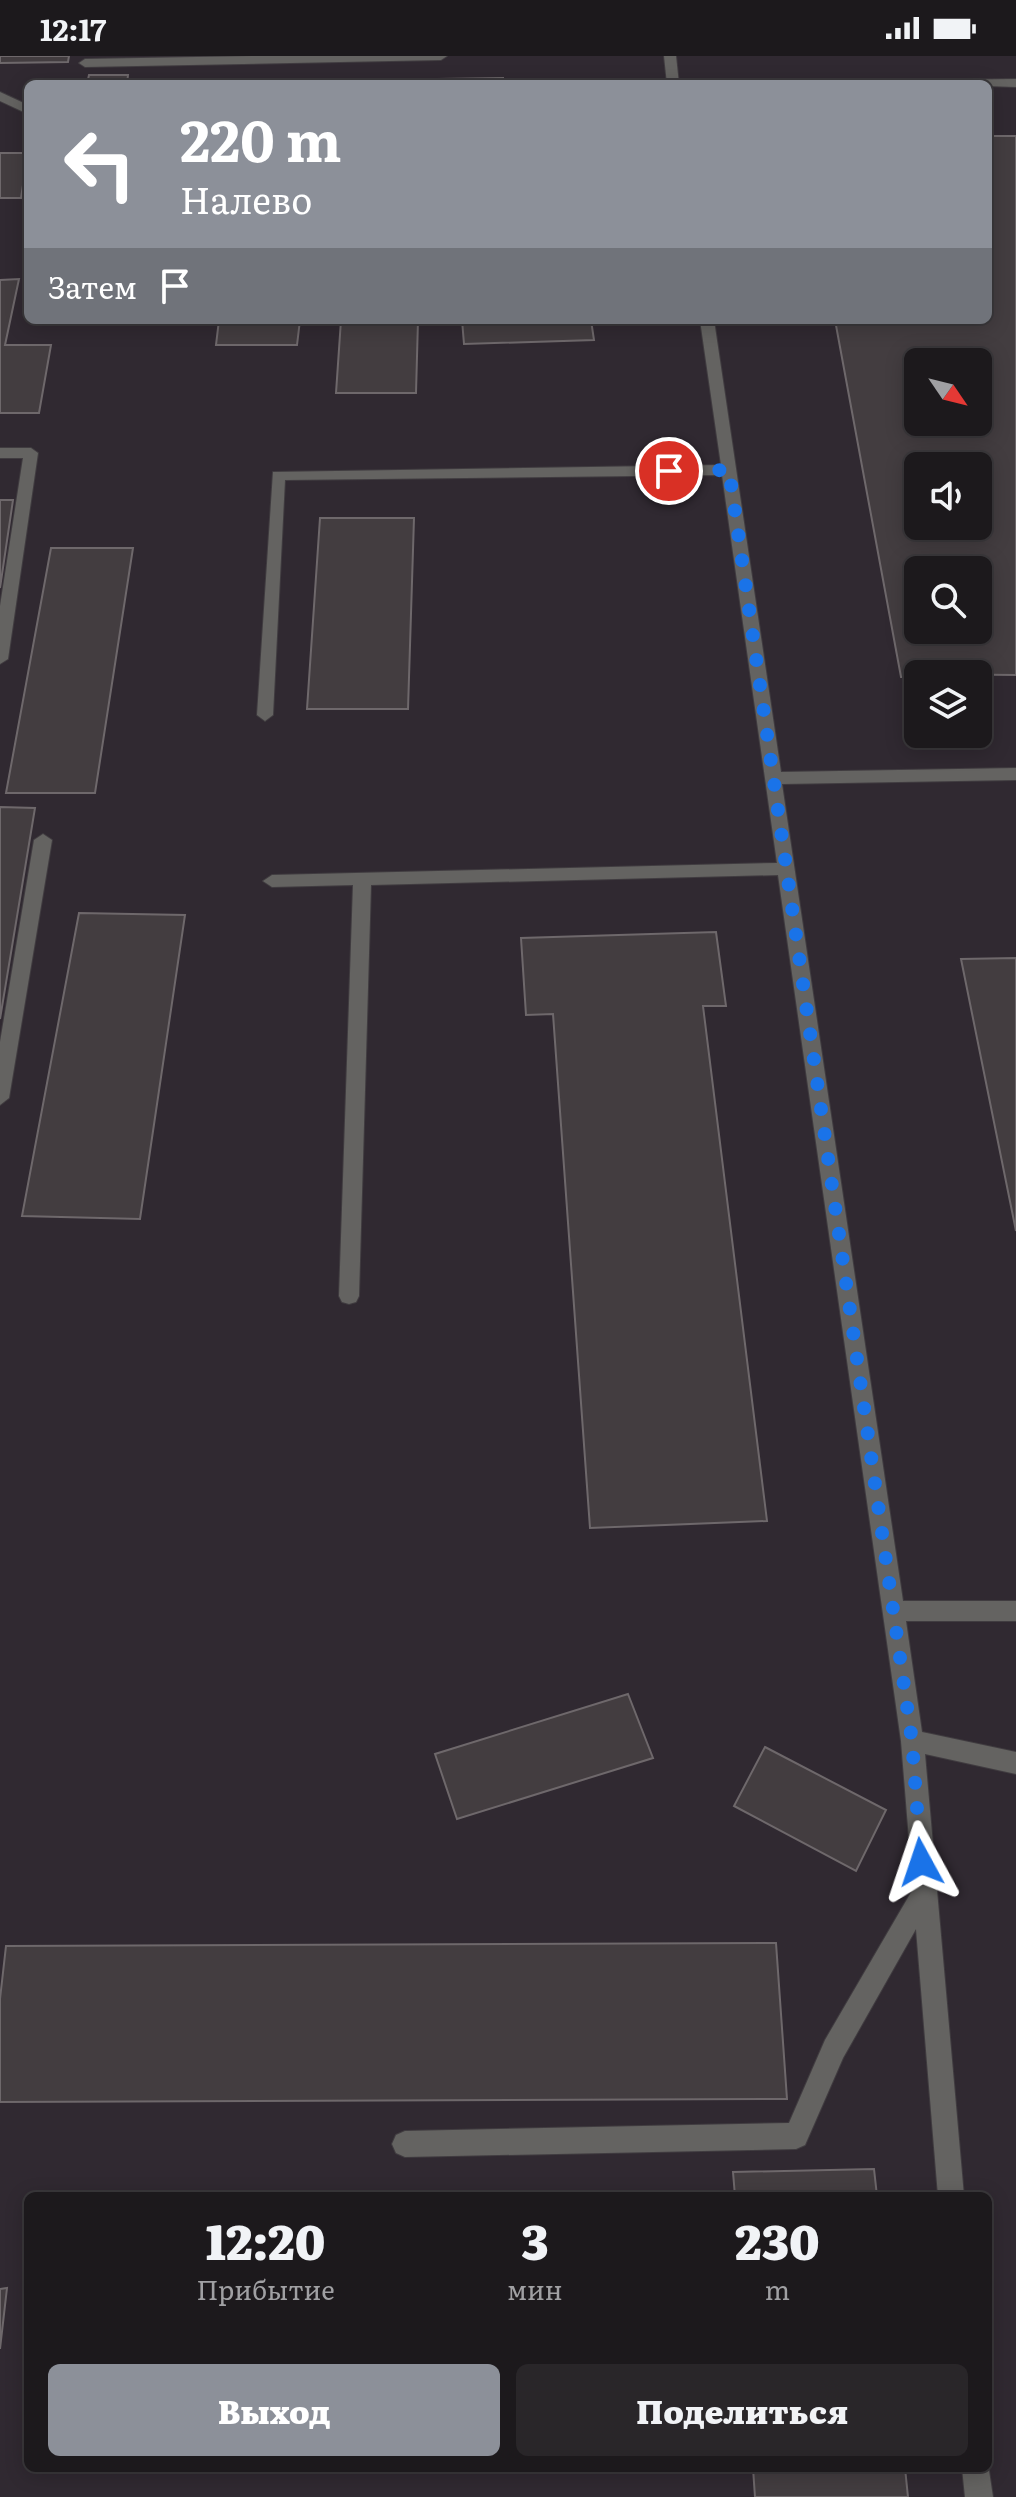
<!DOCTYPE html>
<html lang="ru">
<head>
<meta charset="utf-8">
<style>
	:root { --surface:#1c191c; --page:#292629; --text:#f1f3f6; --muted:#a0a0a3; --line:#3a383b; --accent:#8c9099 }
	body { margin:0; font-family:Literata,serif; background:var(--page); color:var(--text); height:100vh; display:flex; flex-direction:column; font-size:30px; white-space:nowrap }
	* { box-sizing:border-box; margin:0 }
	p { font-size:26px; color:var(--muted) }
	.icon { flex:none; width:44px; height:44px; fill:none; stroke:currentColor; stroke-width:2; stroke-linecap:round; stroke-linejoin:round }
	.map { position:relative; flex:1; overflow:hidden }
	.side { position:absolute; left:24px; top:2136px; width:968px; height:280px; display:flex; flex-direction:column; background:var(--surface); border-radius:12px; box-shadow:0 4px 20px #0003,0 0 0 2px var(--line) }
	.side>* { flex:none }
	.guide { position:absolute; left:24px; top:24px; width:968px; height:244px; border-radius:12px; box-shadow:0 4px 20px #0003,0 0 0 2px var(--line); background:#8c9099; color:#fff; overflow:hidden }
	.needle { width:52px; rotate:125deg }
	.fabs { position:absolute; left:904px; top:292px; display:grid; gap:16px }
	.fabs a { display:grid; place-items:center; width:88px; height:88px; border-radius:12px; background:var(--surface); box-shadow:0 4px 20px #0003,0 0 0 2px var(--line); font-size:40px }
	.pin { position:absolute; display:grid; place-items:center; width:68px; height:68px; color:#fff; margin:-34px; border:4px solid #fff; border-radius:50%; box-shadow:0 2px 8px #0007 }
	.me { position:absolute; width:88px; margin:-44px; rotate:355deg; stroke-linejoin:round; filter:drop-shadow(0 0 6px #0008) }
	.turn { display:flex; align-items:center; gap:28px; height:168px; padding:0 24px; font-size:36px }
	.turn .icon { width:104px; height:104px; stroke-width:2.5 }
	.turn b { display:block; font-size:56px; line-height:68px }
	.then { display:flex; align-items:center; height:76px; padding:0 24px; background:#0003; gap:16px; font-size:30px }
	.eta { display:flex; justify-content:space-evenly; align-items:center; height:136px; text-align:center }
	.eta b { font-size:48px; font-weight:800; line-height:56px }
	.primary-button { display:flex; gap:16px; margin-top:auto; padding:16px 24px }
	.primary-button a { flex:1; height:92px; border-radius:12px; background:var(--accent); color:#fff; font-size:32px; font-weight:800; line-height:92px; text-align:center }
	.primary-button a+a { background:var(--page); color:var(--text) }
	.status { display:flex; justify-content:space-between; align-items:center; height:56px; padding:0 40px; background:var(--surface); direction:ltr }
	.status svg { height:22px; fill:currentColor }
	.map>svg:first-child { display:block }
	.built { fill:#302931; fill-rule:evenodd }
	.building { fill:#433d40; stroke:#6e686b; stroke-width:2; fill-rule:evenodd }
	.lines { fill:none; stroke-linecap:round; stroke-linejoin:round }
	.minor-casing { stroke:#403c40; stroke-width:2 }
	.minor { fill:#646361; fill-rule:evenodd }
	.route { stroke:#1a73e8; stroke-width:14; stroke-dasharray:0 25.2 }
</style>
</head>
<body>
<div class="status"><b>12:17</b><svg viewBox="0 0 49 12"><path d="M0 12V9h3v3zM5 12V6h3v6zM10 12V3h3v9zM15 12V0h3v12zM26 1h20v11H26zM47 4h2v5h-2z"/></svg></div>
<div class="map">
<svg width="1016" height="2441" viewBox="0 0 1016 2441">
	<rect width="100%" height="100%" fill="#252125"/>
	<path class="built" d="M 0,0 L 1016,0 L 1016,2441 L 0,2441 ZM 28,28 L 988,28 L 988,264 L 28,264 ZM 918,306 L 978,306 L 978,366 L 918,366 ZM 918,410 L 978,410 L 978,470 L 918,470 ZM 918,514 L 978,514 L 978,574 L 918,574 ZM 918,618 L 978,618 L 978,678 L 918,678 ZM 28,2140 L 988,2140 L 988,2412 L 28,2412 Z"/>
	<g class="building">
		<path d="M 0,0 L 69,0 L 68,6 L 0,7 Z"/>
		<path d="M 89,19 L 128,19 L 127,28 L 87,28 Z"/>
		<path d="M 503,22 L 503,28 L 167,28 L 168,27 Z"/>
		<path d="M 988,80 L 1016,80 L 1016,619 L 918,618 L 918,621 L 901,621 L 835,264 L 988,264 ZM 918,306 L 978,306 L 978,366 L 918,366 ZM 918,410 L 978,410 L 978,470 L 918,470 ZM 918,514 L 978,514 L 978,574 L 918,574 Z"/>
		<path d="M 0,97 L 28,97 L 21,142 L 0,142 Z"/>
		<path d="M 19,223 L 5,289 L 51,289 L 39,357 L 0,357 L 0,224 Z"/>
		<path d="M 219,264 L 300,264 L 297,289 L 216,289 Z"/>
		<path d="M 341,264 L 418,264 L 416,337 L 336,337 Z"/>
		<path d="M 462,264 L 591,264 L 594,284 L 464,288 Z"/>
		<path d="M 0,444 L 13,444 L 0,532 Z"/>
		<path d="M 320,462 L 414,462 L 408,653 L 307,653 Z"/>
		<path d="M 51,492 L 133,492 L 95,737 L 6,737 Z"/>
		<path d="M 0,751 L 35,752 L 0,963 Z"/>
		<path d="M 79,857 L 185,859 L 140,1163 L 22,1160 Z"/>
		<path d="M 716,876 L 726,950 L 703,950 L 767,1465 L 590,1472 L 553,958 L 526,959 L 521,882 Z"/>
		<path d="M 1016,902 L 1016,1175 L 961,903 Z"/>
		<path d="M 628,1638 L 653,1702 L 457,1763 L 435,1698 Z"/>
		<path d="M 765,1691 L 886,1754 L 856,1815 L 734,1750 Z"/>
		<path d="M 776,1887 L 787,2043 L 0,2046 L 0,1943 L 6,1890 Z"/>
		<path d="M 874,2113 L 877,2140 L 735,2140 L 733,2116 Z"/>
		<path d="M 7,2232 L 0,2293 L 0,2233 Z"/>
		<path d="M 753,2412 L 905,2412 L 908,2441 L 755,2441 Z"/>
	</g>
	<g class="lines">
		<g class="minor-casing">
			<g id="minor">
				<path d="M 251,0 L 447,0 L 441,4 L 85,11 L 79,7 L 85,3 Z"/>
				<path d="M 664,0 L 676,0 L 679,28 L 667,28 Z"/>
				<path d="M 1016,23 L 1016,31 L 925,28 L 931,24 Z"/>
				<path d="M 0,36 L 28,49 L 28,58 L 0,45 Z"/>
				<path d="M 700,264 L 714,264 L 781,716 L 1016,712 L 1016,724 L 782,728 L 903,1545 L 1016,1545 L 1016,1565 L 906,1565 L 922,1676 L 1016,1696 L 1016,1718 L 925,1698 L 964,2140 L 938,2140 L 916,1873 L 843,2002 L 805,2089 L 796,2093 L 405,2101 L 396,2097 L 392,2088 L 396,2079 L 405,2075 L 789,2067 L 825,1984 L 913,1833 L 901,1685 L 778,819 L 371,829 L 359,1240 L 356,1246 L 349,1248 L 342,1246 L 339,1240 L 353,829 L 272,831 L 263,825 L 272,819 L 777,807 L 722,419 L 285,424 L 273,659 L 265,665 L 257,659 L 273,416 L 721,409 Z"/>
				<path d="M 0,392 L 31,392 L 38,397 L 8,603 L 0,608 L 0,550 L 23,402 L 0,402 Z"/>
				<path d="M 43,778 L 52,784 L 9,1042 L 0,1049 L 0,986 L 34,784 Z"/>
				<path d="M 988,2408 L 993,2441 L 965,2441 L 962,2412 L 988,2412 Z"/>
			</g>
		</g>
		<use href="#minor" class="minor"/>
	</g>
	<g class="lines">
		<path class="route" d="M 669,415 L 729,414 L 912,1685 L 921,1806"/>
	</g>
</svg>
<div class="fabs">
<a><svg class="needle" viewBox="-14 -14 28 28"><path d="M0-13l5 13h-10z" fill="#e53935"/><path d="M0 13l5-13h-10z" fill="#a0a0a3"/></svg></a>
<a><svg class="icon" aria-label="sound" viewBox="0 0 24 24"><path d="M4 9h4l5-4v14l-5-4H4zM17 9q2 3 0 6"/></svg></a>
<a><svg class="icon" aria-label="search" viewBox="0 0 24 24"><circle cx="10" cy="10" r="6"/><path d="M15 15l6 6"/></svg></a>
<a><svg class="icon" aria-label="layers" viewBox="0 0 24 24"><path d="M12 4l9 5-9 5-9-5zM3 14l9 5 9-5"/></svg></a>
</div>
<div class="pin" style="left:669px;top:415px;background:#d93025"><svg class="icon" aria-label="arrive" viewBox="0 0 24 24"><path d="M6 21V4h12l-3 4 3 4H6"/></svg></div>
<svg class="me" style="left:921px;top:1806px" viewBox="-20 -20 40 40"><path d="M0-17L14 15 0 8-14 15z" fill="#1a73e8" stroke="#fff" stroke-width="4"/></svg>
<div class="guide">
<div class="turn"><svg class="icon" aria-label="left" viewBox="0 0 24 24"><path d="M17 20v-9H6M10 6l-5 5 5 5"/></svg><div><b>220 m</b>Налево</div></div>
<div class="then">Затем<svg class="icon" aria-label="arrive" viewBox="0 0 24 24"><path d="M6 21V4h12l-3 4 3 4H6"/></svg></div>
</div>
<section class="side">
<div class="eta">
<div><b>12:20</b><p>Прибытие</p></div>
<div><b>3</b><p>мин</p></div>
<div><b>230</b><p>m</p></div>
</div>
<div class="primary-button"><a>Выход</a><a>Поделиться</a></div>
</section>
</div>
</body>
</html>
